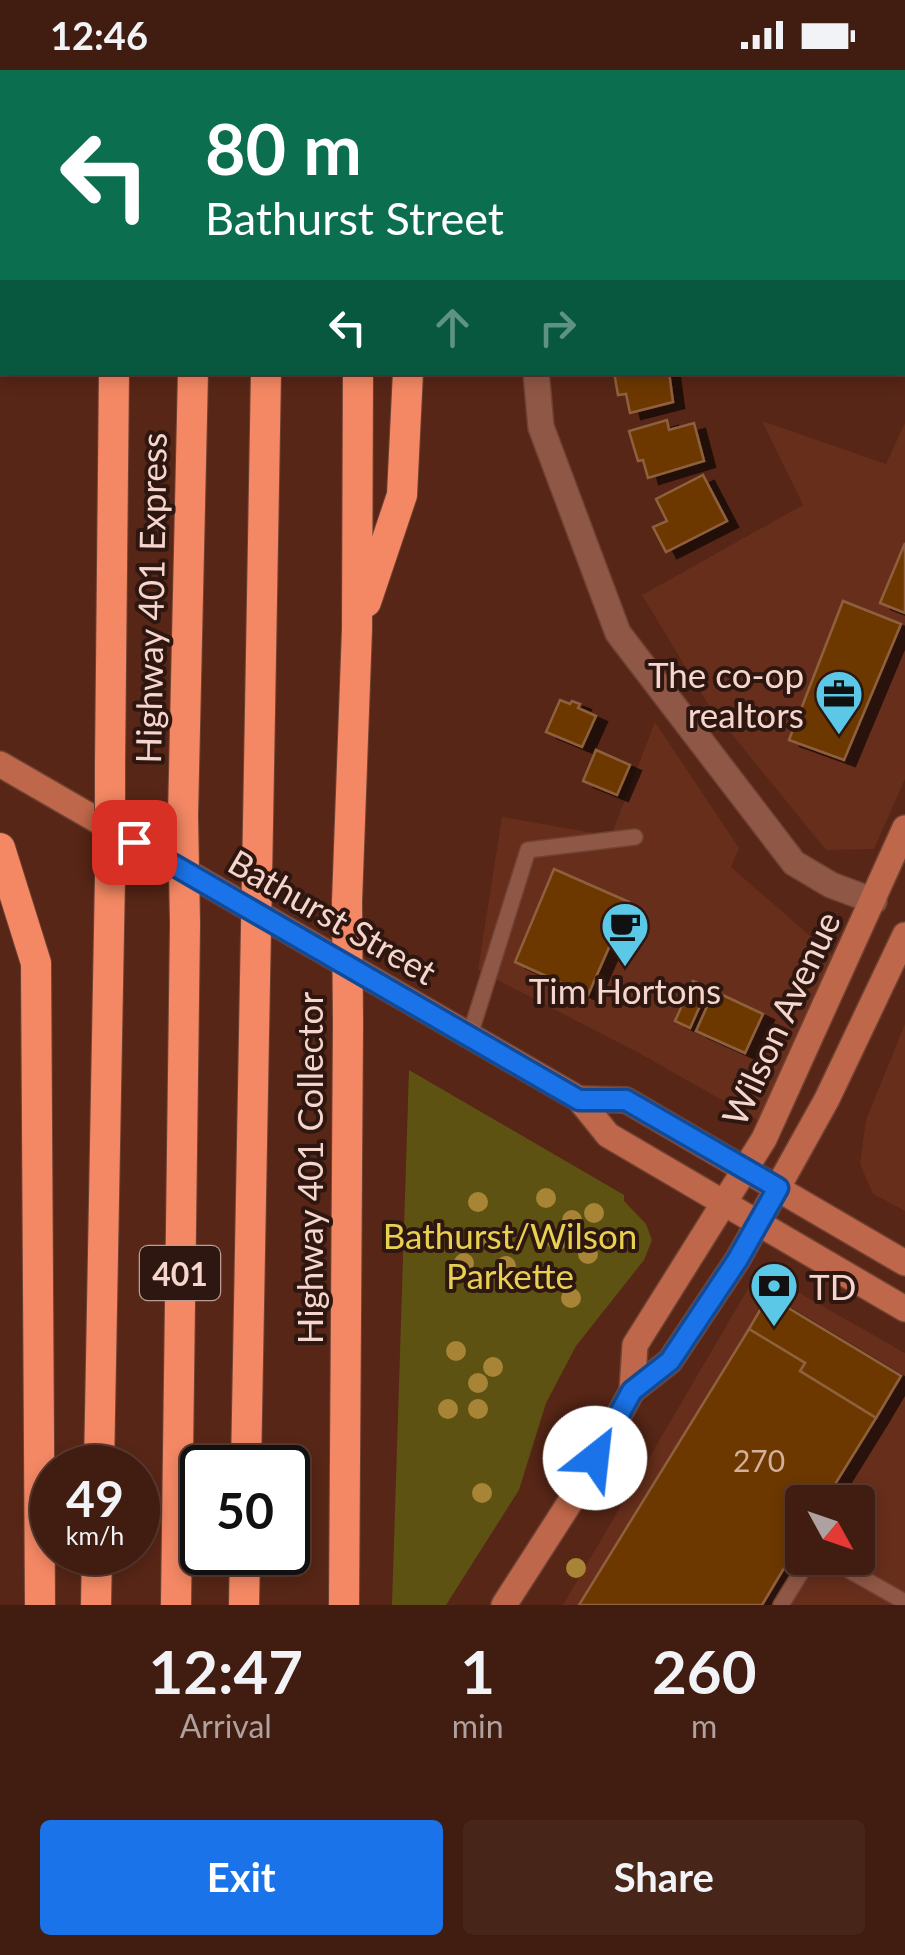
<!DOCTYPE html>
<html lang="en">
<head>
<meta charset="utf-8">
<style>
	:root { --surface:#411c10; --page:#482519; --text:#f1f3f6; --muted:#aea19f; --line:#5a3a30; --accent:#1a73e8 }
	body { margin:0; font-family:Lato,sans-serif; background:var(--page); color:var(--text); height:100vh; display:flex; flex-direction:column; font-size:38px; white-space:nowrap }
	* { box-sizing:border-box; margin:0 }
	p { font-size:32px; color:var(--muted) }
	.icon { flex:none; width:55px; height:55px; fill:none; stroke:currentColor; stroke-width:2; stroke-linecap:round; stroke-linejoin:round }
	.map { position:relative; height:1535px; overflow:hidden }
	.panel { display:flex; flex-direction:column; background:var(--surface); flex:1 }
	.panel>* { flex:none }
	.hud { position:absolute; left:0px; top:0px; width:905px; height:305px; box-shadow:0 5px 15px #0003,0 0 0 2px var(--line); background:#0b6e4f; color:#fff; overflow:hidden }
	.needle { width:65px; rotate:130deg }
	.buttons { position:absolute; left:785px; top:1415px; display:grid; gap:20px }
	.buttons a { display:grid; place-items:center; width:90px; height:90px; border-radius:10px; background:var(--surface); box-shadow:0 5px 15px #0003,0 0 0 2px var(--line); font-size:50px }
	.speed { position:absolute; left:30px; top:1375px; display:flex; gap:20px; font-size:50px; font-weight:700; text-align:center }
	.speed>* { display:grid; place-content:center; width:130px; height:130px; border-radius:50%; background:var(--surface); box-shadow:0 5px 15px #0003,0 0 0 2px var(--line); line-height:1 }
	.speed small { font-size:25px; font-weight:400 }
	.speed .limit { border:5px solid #111; border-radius:15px; background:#fff; color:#111 }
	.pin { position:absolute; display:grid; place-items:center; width:85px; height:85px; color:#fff; margin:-42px; border-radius:20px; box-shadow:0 5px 15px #0006 }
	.me { position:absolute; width:110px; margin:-55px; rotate:29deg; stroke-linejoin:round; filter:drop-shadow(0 0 8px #0008) }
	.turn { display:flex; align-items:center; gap:35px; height:210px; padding:0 40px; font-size:45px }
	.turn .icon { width:130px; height:130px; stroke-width:2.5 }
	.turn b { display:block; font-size:70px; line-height:85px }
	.lanes { display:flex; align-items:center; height:95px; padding:0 40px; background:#0003; justify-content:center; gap:50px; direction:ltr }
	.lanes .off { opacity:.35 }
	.eta { display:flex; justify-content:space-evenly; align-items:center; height:170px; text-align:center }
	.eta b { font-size:60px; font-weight:700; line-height:70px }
	.cta { display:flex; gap:20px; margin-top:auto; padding:20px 40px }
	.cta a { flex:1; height:115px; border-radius:10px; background:var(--accent); color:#fff; font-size:40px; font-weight:700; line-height:115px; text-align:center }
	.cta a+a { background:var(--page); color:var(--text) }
	.status { display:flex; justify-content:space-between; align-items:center; height:70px; padding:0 50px; background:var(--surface); direction:ltr }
	.status svg { height:28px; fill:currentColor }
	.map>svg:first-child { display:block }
	.built { fill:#672e1b; fill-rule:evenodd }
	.green { fill:#5e5212 }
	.building { fill:#6c3902; stroke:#8e613d; stroke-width:2.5; filter:url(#shadow) }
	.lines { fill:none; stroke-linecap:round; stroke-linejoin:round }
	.lane-casing { stroke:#704233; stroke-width:18 }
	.street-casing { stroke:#704233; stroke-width:28 }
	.secondary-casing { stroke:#704233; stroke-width:28 }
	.highway-casing { stroke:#704233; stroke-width:32 }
	.lane { stroke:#8f5745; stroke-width:15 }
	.street { stroke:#8f5745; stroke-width:25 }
	.secondary { stroke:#bf674a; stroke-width:25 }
	.highway { stroke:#f48864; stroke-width:30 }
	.highway-bridge-casing { stroke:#704233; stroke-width:32; stroke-linecap:butt }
	.highway-bridge { stroke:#f48864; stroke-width:30 }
	.tree { fill:#a78436 }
	.route-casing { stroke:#114b97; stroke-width:25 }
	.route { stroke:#1a73e8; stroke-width:18 }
	.labels { text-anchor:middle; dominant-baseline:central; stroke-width:8; stroke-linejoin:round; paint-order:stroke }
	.number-label { font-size:30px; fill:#d4af9a }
	.shield { fill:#2e1710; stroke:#ba9d94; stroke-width:2.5 }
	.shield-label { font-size:32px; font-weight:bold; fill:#f6d6cc }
	.street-label { font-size:35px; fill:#f6d6cc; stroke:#2e1710 }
	.poi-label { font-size:35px; fill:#f6d6cc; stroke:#2e1710; text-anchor:end }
	.park-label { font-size:35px; fill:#e8d050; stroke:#2e1710 }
</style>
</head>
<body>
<div class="status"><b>12:46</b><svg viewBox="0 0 49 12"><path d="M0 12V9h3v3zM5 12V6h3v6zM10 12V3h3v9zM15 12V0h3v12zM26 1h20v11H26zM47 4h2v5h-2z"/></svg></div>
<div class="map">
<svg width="905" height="1535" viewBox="0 0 905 1535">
	<defs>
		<filter id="shadow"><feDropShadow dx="11" dy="6" stdDeviation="0" flood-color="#0009"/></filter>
	</defs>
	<rect width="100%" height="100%" fill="#572616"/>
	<g class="built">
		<path d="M 762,351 L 886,394 L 905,353 L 905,709 L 874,779 L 826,780 L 709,636 L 642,525 L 803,435 Z"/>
		<path d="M 655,652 L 739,778 L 731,797 L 834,887 L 761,1052 L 637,982 L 478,900 L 502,747 L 611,766 Z"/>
		<path d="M 905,954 L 905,1141 L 873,1124 L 860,1094 L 866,1050 Z"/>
		<path d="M 759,1200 L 905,1283 L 905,1535 L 563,1535 ZM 802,1432 L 858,1432 L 858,1488 L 802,1488 Z"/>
	</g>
	<path class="green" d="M 409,1000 L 624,1125 L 624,1131 L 646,1154 L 652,1170 L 644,1190 L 576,1276 L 546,1333 L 519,1420 L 446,1535 L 392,1535 Z"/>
	<g class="building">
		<path d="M 614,302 L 669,302 L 673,332 L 630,343 L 626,324 L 618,325 Z"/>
		<path d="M 667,350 L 669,360 L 694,353 L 704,391 L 648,408 L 643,390 L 638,391 L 629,361 Z"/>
		<path d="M 703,405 L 727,451 L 666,482 L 653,457 L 667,451 L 656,429 Z"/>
		<path d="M 905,473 L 905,543 L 880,533 Z"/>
		<path d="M 843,531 L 901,554 L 844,690 L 789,670 Z"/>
		<path d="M 560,630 L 570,634 L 572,631 L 580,634 L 578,638 L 596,646 L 582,677 L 546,662 Z"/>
		<path d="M 596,680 L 630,695 L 617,725 L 583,711 Z"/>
		<path d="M 554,799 L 629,832 L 588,925 L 515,892 Z"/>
		<path d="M 693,911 L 708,918 L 690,958 L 675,951 Z"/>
		<path d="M 714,921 L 763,944 L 745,983 L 696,961 Z"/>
		<path d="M 780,1233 L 901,1306 L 876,1348 L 800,1301 L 805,1293 L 749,1259 L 763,1235 Z"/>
		<path d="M 749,1259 L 805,1293 L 800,1301 L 876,1348 L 824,1432 L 802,1432 L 802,1468 L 762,1535 L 579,1535 Z"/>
	</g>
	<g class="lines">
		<g class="lane-casing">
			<g id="lane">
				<path d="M 470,965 L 528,780 L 635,767"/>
				<path d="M 827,1488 L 905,1532"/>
				<path d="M 781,1535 L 810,1488"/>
			</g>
		</g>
		<g class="street-casing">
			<g id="street">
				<path d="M 902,195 L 905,196"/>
				<path d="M 536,302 L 541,357 L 618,563 L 794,793 L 831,815 L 874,831"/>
			</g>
		</g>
		<g class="secondary-casing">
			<g id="secondary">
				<path d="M 0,694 L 579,1029 L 608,1065 L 905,1239"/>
				<path d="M 579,1029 L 626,1030 L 905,1193"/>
				<path d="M 632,1321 L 635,1275 L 764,1069 L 905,758"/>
				<path d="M 504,1535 L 576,1423 L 632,1321 L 670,1291 L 738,1189 L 827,1029 L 905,865"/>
			</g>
		</g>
		<g class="highway-casing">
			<g id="highway">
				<path d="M 118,2 L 118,0"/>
				<path d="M 199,2 L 199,0"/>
				<path d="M 271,2 L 271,0"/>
				<path d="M 362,2 L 362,0"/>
				<path d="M 472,2 L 474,0"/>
				<path d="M 366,532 L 402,425 L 408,302"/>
				<path d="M 110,695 L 114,302"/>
				<path d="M 183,746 L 193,302"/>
				<path d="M 258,754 L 266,302"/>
				<path d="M 0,778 L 36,893 L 40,1535"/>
				<path d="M 347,832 L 357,559 L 358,302"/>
				<path d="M 99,1398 L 110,807"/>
				<path d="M 246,1398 L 255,910"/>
				<path d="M 96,1535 L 97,1482"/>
				<path d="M 176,1535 L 185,854"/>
				<path d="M 244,1535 L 245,1482"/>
				<path d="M 344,1535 L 348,954"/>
			</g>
		</g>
		<use href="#lane" class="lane"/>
		<use href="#street" class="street"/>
		<use href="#secondary" class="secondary"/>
		<use href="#highway" class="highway"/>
		<g class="highway-bridge-casing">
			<g id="highway-bridge">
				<path d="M 110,695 L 110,807"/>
				<path d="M 183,746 L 185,854"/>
				<path d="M 347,832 L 348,954"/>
				<path d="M 255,910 L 258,754"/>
			</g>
		</g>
		<use href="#highway-bridge" class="highway-bridge"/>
	</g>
	<g class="tree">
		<circle cx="546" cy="1128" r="10"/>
		<circle cx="478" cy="1132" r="10"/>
		<circle cx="594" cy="1143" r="10"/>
		<circle cx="572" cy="1150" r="10"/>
		<circle cx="488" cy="1168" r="10"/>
		<circle cx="557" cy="1171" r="10"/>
		<circle cx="588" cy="1184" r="10"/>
		<circle cx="464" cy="1193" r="10"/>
		<circle cx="506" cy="1196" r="10"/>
		<circle cx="521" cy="1212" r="10"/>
		<circle cx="571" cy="1228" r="10"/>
		<circle cx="456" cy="1281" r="10"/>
		<circle cx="493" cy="1297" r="10"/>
		<circle cx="478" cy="1313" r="10"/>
		<circle cx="448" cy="1339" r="10"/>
		<circle cx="478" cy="1339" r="10"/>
		<circle cx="482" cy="1423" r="10"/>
		<circle cx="576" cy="1498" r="10"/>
	</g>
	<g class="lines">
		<g class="route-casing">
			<path id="route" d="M 134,772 L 579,1030 L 626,1030 L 778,1118 L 738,1189 L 670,1291 L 632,1321 L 595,1388"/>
		</g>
		<use href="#route" class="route"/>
	</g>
	<defs>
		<g id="office-pin" transform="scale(2.5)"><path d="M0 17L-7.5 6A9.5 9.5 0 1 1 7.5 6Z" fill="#5ac8e6" stroke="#2e1710"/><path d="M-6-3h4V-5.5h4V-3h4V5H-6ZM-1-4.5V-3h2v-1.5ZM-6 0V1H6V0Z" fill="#111"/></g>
		<g id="cafe-pin" transform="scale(2.5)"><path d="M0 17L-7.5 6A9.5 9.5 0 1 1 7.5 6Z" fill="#5ac8e6" stroke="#2e1710"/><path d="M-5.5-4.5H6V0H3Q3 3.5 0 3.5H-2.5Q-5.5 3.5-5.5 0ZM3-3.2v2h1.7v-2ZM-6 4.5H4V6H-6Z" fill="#111"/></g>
		<g id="bank-pin" transform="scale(2.5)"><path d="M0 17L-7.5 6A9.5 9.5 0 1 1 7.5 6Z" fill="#5ac8e6" stroke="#2e1710"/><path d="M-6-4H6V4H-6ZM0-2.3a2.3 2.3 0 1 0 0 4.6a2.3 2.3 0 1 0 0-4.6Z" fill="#111"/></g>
	</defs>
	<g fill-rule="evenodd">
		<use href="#office-pin" x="839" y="624"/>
		<use href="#cafe-pin" x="625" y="856"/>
		<use href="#bank-pin" x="774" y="1216"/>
	</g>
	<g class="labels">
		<g class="number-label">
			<text x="759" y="1390">270</text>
		</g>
		<rect class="shield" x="140" y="1176" width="80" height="54" rx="8"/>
		<g class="shield-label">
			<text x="180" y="1203">401</text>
		</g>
		<g class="street-label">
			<text transform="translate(150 528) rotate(-89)">Highway 401 Express</text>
			<text transform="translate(333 846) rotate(30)">Bathurst Street</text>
			<text transform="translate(780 948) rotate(-65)">Wilson Avenue</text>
			<text transform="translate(309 1098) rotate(-90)">Highway 401 Collector</text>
		</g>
		<g class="poi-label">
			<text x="804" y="604">The co-op<tspan x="804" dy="40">realtors</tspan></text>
			<text x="625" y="920" text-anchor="middle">Tim Hortons</text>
			<text x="809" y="1216" text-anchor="start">TD</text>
		</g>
		<g class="park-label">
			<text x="510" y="1165">Bathurst/Wilson<tspan x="510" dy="40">Parkette</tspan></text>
		</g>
	</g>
</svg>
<div class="buttons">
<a><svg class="needle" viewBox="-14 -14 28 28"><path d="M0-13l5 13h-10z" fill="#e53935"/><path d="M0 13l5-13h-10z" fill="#aea19f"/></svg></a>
</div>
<div class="speed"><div>49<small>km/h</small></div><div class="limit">50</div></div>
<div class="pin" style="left:134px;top:772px;background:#d93025"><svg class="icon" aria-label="arrive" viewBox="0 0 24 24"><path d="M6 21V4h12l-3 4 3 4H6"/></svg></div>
<svg class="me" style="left:595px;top:1388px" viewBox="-20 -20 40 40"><circle r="19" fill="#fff"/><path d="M0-13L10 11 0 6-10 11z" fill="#1a73e8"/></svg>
<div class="hud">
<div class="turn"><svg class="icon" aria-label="left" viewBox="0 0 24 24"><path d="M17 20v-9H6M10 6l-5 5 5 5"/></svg><div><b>80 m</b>Bathurst Street</div></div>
<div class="lanes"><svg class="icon" aria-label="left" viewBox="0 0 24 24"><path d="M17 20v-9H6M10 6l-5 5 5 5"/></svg><svg class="icon off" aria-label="ahead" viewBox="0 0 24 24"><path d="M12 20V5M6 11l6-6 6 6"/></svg><svg class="icon off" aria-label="right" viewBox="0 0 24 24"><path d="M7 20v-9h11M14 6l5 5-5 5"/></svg></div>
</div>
</div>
<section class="panel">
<div class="eta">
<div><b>12:47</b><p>Arrival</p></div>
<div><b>1</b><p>min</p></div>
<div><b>260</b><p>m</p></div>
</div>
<div class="cta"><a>Exit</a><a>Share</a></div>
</section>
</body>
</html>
